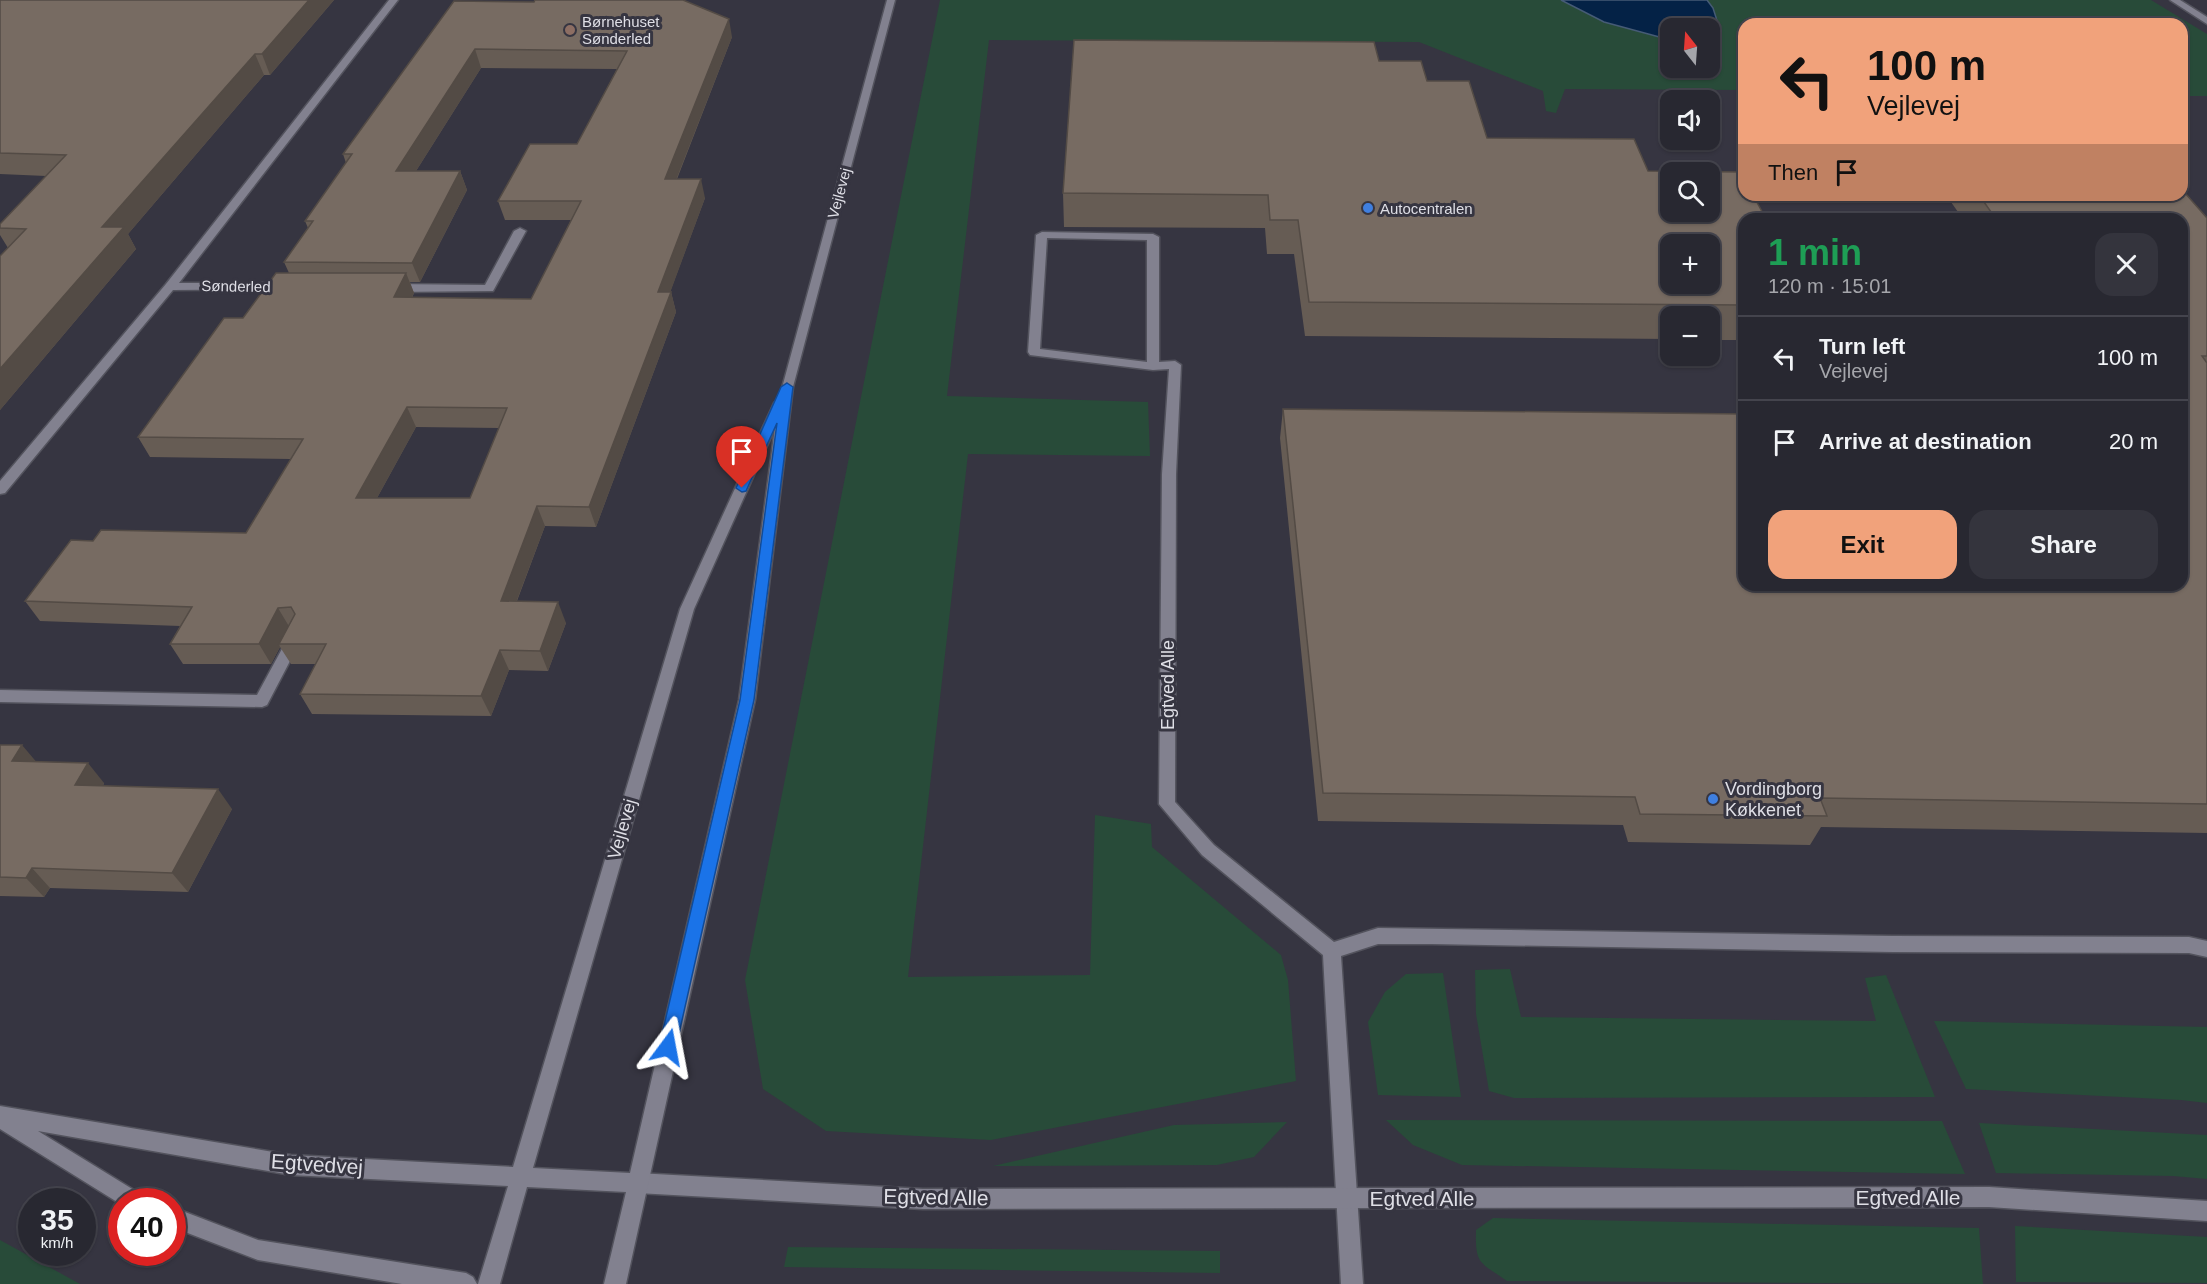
<!DOCTYPE html>
<html lang="en">
<head>
<meta charset="utf-8">
<style>
	:root { --surface:#282831; --page:#34343d; --text:#f1f3f6; --muted:#a5a6ab; --line:#44444d; --accent:#f1a27b }
	body { margin:0; font-family:Helvetica,sans-serif; background:var(--page); color:var(--text); height:100vh; display:flex; flex-direction:column; font-size:22px; white-space:nowrap }
	* { box-sizing:border-box; margin:0 }
	p { font-size:20px; color:var(--muted) }
	.icon { flex:none; width:33px; height:33px; fill:none; stroke:currentColor; stroke-width:2; stroke-linecap:round; stroke-linejoin:round }
	.map { position:relative; flex:1; overflow:hidden }
	.details { position:absolute; left:1738px; top:213px; width:450px; height:378px; display:flex; flex-direction:column; background:var(--surface); border-radius:18px; box-shadow:0 2px 4px #0004,0 0 0 2px var(--line) }
	.details>* { flex:none }
	.hud { position:absolute; left:1738px; top:18px; width:450px; height:183px; border-radius:18px; box-shadow:0 2px 4px #0004,0 0 0 2px var(--line); background:#f1a27b; color:#111; overflow:hidden }
	.needle { width:39px; rotate:343deg }
	.tools { position:absolute; left:1660px; top:18px; display:grid; gap:12px }
	.tools a { display:grid; place-items:center; width:60px; height:60px; border-radius:12px; background:var(--surface); box-shadow:0 2px 4px #0004,0 0 0 2px var(--line); font-size:30px }
	.speed { position:absolute; left:18px; top:1188px; display:flex; gap:12px; font-size:30px; font-weight:700; text-align:center }
	.speed>* { display:grid; place-content:center; width:78px; height:78px; border-radius:50%; background:var(--surface); box-shadow:0 2px 4px #0004,0 0 0 2px var(--line); line-height:1 }
	.speed small { font-size:15px; font-weight:400 }
	.speed .limit { border:9px solid #d22; background:#fff; color:#111 }
	.pin { position:absolute; display:grid; place-items:center; width:51px; height:51px; color:#fff; margin:-62px -26px; border-radius:50% 50% 50% 0; rotate:-45deg; box-shadow:0 0 6px #0007 }
	.pin .icon { rotate:45deg }
	.me { position:absolute; width:66px; margin:-33px; rotate:13deg; stroke-linejoin:round; filter:drop-shadow(0 0 4px #0008) }
	.turn { display:flex; align-items:center; gap:21px; height:126px; padding:0 30px; font-size:27px }
	.turn .icon { width:78px; height:78px; stroke-width:2.5 }
	.turn b { display:block; font-size:42px; line-height:51px }
	.then { display:flex; align-items:center; height:57px; padding:0 30px; background:#0003; gap:12px; font-size:22px }
	.round { display:grid; place-items:center; flex:none; width:63px; height:63px; border-radius:18px; background:var(--page) }
	.summary { display:flex; align-items:center; justify-content:space-between; height:102px; padding:0 30px }
	h1 { font-size:36px; font-weight:800; line-height:45px; color:#1e9e55 }
	.action { display:flex; gap:12px; margin-top:auto; padding:12px 30px }
	.action a { flex:1; height:69px; border-radius:18px; background:var(--accent); color:#111; font-size:24px; font-weight:800; line-height:69px; text-align:center }
	.action a+a { background:var(--page); color:var(--text) }
	ul { padding:0; list-style:none }
	li { display:flex; align-items:center; gap:18px; height:84px; padding:0 30px; border-top:2px solid var(--line) }
	li div { flex:1 }
	li b { display:block; font-size:22px }
	li em { font-style:normal }
	.map>svg:first-child { display:block }
	.green { fill:#284b39; fill-rule:evenodd }
	.water { fill:#042246; stroke:#465b76; stroke-width:1.5 }
	.lines { fill:none; stroke-linecap:round; stroke-linejoin:round }
	.service-casing { stroke:#53535d; stroke-width:3 }
	.minor-casing { stroke:#53535d; stroke-width:3 }
	.tertiary-casing { stroke:#53535d; stroke-width:3 }
	.service { fill:#82818f; fill-rule:evenodd }
	.minor { fill:#82818f; fill-rule:evenodd }
	.tertiary { fill:#82818f; fill-rule:evenodd }
	.wall { fill:#665c54; fill-rule:evenodd }
	.shaded-wall { fill:#534b45 }
	.building { fill:#776b62; stroke:#534b45; stroke-width:1.5; fill-rule:evenodd }
	.route { fill:#1a73e8; stroke:#114b97; stroke-width:1.5 }
	.education-dot { fill:#8d6e63; stroke:#363541; stroke-width:2 }
	.shop-dot { fill:#3f7fe0; stroke:#363541; stroke-width:2 }
	.labels { text-anchor:middle; dominant-baseline:central; stroke-width:6; stroke-linejoin:round; paint-order:stroke }
	.far-poi-label { font-size:15px; fill:#dfdfe6; stroke:#363541; text-anchor:start }
	.far-street-label { font-size:15px; fill:#dfdfe6; stroke:#363541 }
	.street-label { font-size:18px; fill:#dfdfe6; stroke:#363541 }
	.poi-label { font-size:18px; fill:#dfdfe6; stroke:#363541; text-anchor:start }
	.near-street-label { font-size:21px; fill:#dfdfe6; stroke:#363541 }
</style>
</head>
<body>
<div class="map">
<svg width="2207" height="1284" viewBox="0 0 2207 1284">
	<rect width="100%" height="100%" fill="#363541"/>
	<g class="green">
		<path d="M 940,0 L 2151,0 L 2207,34 L 2207,96 L 2182,96 L 2182,24 L 1744,24 L 1744,90 L 1565,89 L 1556,113 L 1546,111 L 1543,91 L 1419,42 L 989,40 L 947,396 L 1148,402 L 1150,456 L 968,454 L 908,977 L 1090,975 L 1095,815 L 1151,824 L 1152,847 L 1281,955 L 1288,980 L 1296,1081 L 991,1140 L 826,1131 L 763,1089 L 745,980 ZM 1671,28 L 1710,28 L 1710,68 L 1671,68 Z"/>
		<path d="M 1510,969 L 1521,1017 L 1876,1021 L 1865,978 L 1886,975 L 1935,1097 L 1514,1098 L 1489,1091 L 1476,1014 L 1475,970 Z"/>
		<path d="M 1443,973 L 1461,1097 L 1378,1095 L 1368,1022 L 1385,992 L 1406,974 Z"/>
		<path d="M 1934,1021 L 2207,1027 L 2207,1103 L 2181,1100 L 1966,1089 Z"/>
		<path d="M 1386,1120 L 1942,1121 L 1965,1174 L 1462,1165 L 1413,1145 Z"/>
		<path d="M 1287,1122 L 1254,1157 L 1217,1165 L 993,1166 L 1174,1125 Z"/>
		<path d="M 1979,1123 L 2207,1135 L 2207,1179 L 2173,1176 L 1996,1173 Z"/>
		<path d="M 1493,1218 L 1979,1228 L 1983,1284 L 1507,1281 C 1480,1262 1475,1265 1476,1230 Z"/>
		<path d="M 2015,1226 L 2207,1237 L 2207,1283 L 2016,1282 Z"/>
		<path d="M 0,1240 L 80,1284 L 0,1284 Z"/>
		<path d="M 788,1247 L 1220,1251 L 1220,1273 L 784,1267 Z"/>
	</g>
	<path class="water" d="M 1561,0 L 1707,0 L 1713,8 L 1720,30 L 1710,33 L 1710,28 L 1671,28 L 1671,38 L 1663,38 L 1604,22 Z"/>
	<g class="lines">
		<g class="service-casing">
			<path id="service" d="M 1042,232 L 1153,234 L 1159,237 L 1159,362 L 1175,361 L 1181,365 L 1176,474 L 1175,802 L 1214,845 L 1334,942 L 1378,928 L 1892,936 L 2189,937 L 2207,941 L 2207,957 L 2189,953 L 1892,952 L 1432,944 L 1378,944 L 1341,956 L 1363,1284 L 1341,1284 L 1323,955 L 1202,855 L 1159,804 L 1162,474 L 1169,369 L 1153,370 L 1030,355 L 1028,352 L 1036,235 ZM 1047,238 L 1147,240 L 1147,362 L 1040,349 Z"/>
		</g>
		<g class="minor-casing">
			<g id="minor">
				<path d="M 389,0 L 398,0 L 179,283 L 287,283 L 291,285 L 291,289 L 173,290 L 5,493 L 0,494 L 0,481 L 166,284 Z"/>
				<path d="M 2170,0 L 2180,0 L 2207,17 L 2207,24 Z"/>
				<path d="M 520,228 L 526,231 L 493,291 L 392,292 L 386,288 L 392,284 L 485,285 L 514,231 Z"/>
				<path d="M 295,633 L 300,634 L 302,638 L 267,705 L 262,707 L 0,702 L 0,690 L 257,695 L 290,634 Z"/>
				<path d="M 637,1173 L 923,1189 L 1989,1187 L 2207,1201 L 2207,1221 L 1989,1207 L 923,1209 L 637,1193 L 630,1190 L 627,1183 L 630,1176 Z"/>
			</g>
		</g>
		<g class="tertiary-casing">
			<g id="tertiary">
				<path d="M 887,0 L 895,0 L 793,387 L 755,700 L 626,1284 L 604,1284 L 626,1192 L 527,1187 L 500,1284 L 478,1284 L 508,1186 L 291,1175 L 38,1131 L 142,1195 L 145,1202 L 122,1202 L 122,1205 L 0,1129 L 0,1106 L 291,1155 L 513,1167 L 680,609 L 774,403 L 779,399 ZM 775,428 L 739,700 L 630,1173 L 533,1168 L 694,609 Z"/>
				<path d="M 172,1207 L 258,1240 L 466,1273 L 473,1277 L 477,1284 L 402,1284 L 258,1260 L 172,1227 Z"/>
			</g>
		</g>
		<use href="#service" class="service"/>
		<use href="#minor" class="minor"/>
		<use href="#tertiary" class="tertiary"/>
	</g>
	<g class="wall">
		<path d="M 0,0 L 334,0 L 270,75 L 264,75 L 128,234 L 136,249 L 0,410 L 0,256 L 8,248 L 0,235 L 0,224 L 46,176 L 0,174 Z"/>
		<path d="M 454,1 L 732,37 L 677,179 L 705,198 L 670,292 L 671,292 L 676,312 L 596,527 L 545,526 L 517,601 L 566,623 L 548,671 L 509,670 L 491,716 L 312,714 L 300,694 L 316,664 L 291,664 L 280,647 L 271,664 L 183,664 L 170,644 L 180,626 L 40,621 L 25,601 L 93,541 L 246,533 L 291,459 L 150,457 L 138,437 L 243,318 L 289,273 L 284,262 L 308,228 L 305,221 L 346,163 L 343,154 ZM 481,68 L 617,69 L 577,144 L 498,201 L 505,220 L 571,220 L 531,299 L 412,298 L 414,293 L 410,282 L 420,282 L 467,190 L 460,171 L 416,171 ZM 416,427 L 499,428 L 470,498 L 377,498 Z"/>
		<path d="M 1427,81 L 1487,138 L 1648,171 L 1744,219 L 1744,340 L 1710,340 L 1710,316 L 1671,316 L 1671,339 L 1305,336 L 1294,254 L 1267,254 L 1265,228 L 1064,227 L 1063,193 Z"/>
		<path d="M 1946,195 L 2182,195 L 2207,218 L 2207,833 L 1821,827 L 1810,845 L 1628,842 L 1623,825 L 1318,821 L 1280,438 L 1283,409 L 2182,585 L 2182,219 L 1963,219 Z"/>
		<path d="M 0,745 L 36,762 L 104,783 L 103,786 L 232,809 L 188,892 L 50,888 L 44,897 L 0,896 Z"/>
	</g>
	<g class="shaded-wall">
		<path d="M 309,0 L 334,0 L 270,75 L 262,54 Z"/>
		<path d="M 729,19 L 732,37 L 669,198 L 665,179 Z"/>
		<path d="M 475,49 L 481,68 L 404,190 L 396,171 Z"/>
		<path d="M 255,54 L 264,75 L 128,234 L 136,249 L 0,410 L 0,369 L 102,227 Z"/>
		<path d="M 460,171 L 467,190 L 420,282 L 412,263 Z"/>
		<path d="M 701,179 L 705,198 L 663,312 L 658,292 Z"/>
		<path d="M 406,273 L 414,293 L 402,317 L 394,297 Z"/>
		<path d="M 671,292 L 676,312 L 596,527 L 589,507 Z"/>
		<path d="M 407,407 L 416,427 L 366,518 L 356,498 Z"/>
		<path d="M 537,506 L 545,526 L 509,621 L 501,601 Z"/>
		<path d="M 558,602 L 566,623 L 548,671 L 540,651 Z"/>
		<path d="M 278,608 L 290,628 L 279,644 L 280,647 L 271,664 L 259,644 Z"/>
		<path d="M 500,650 L 509,670 L 491,716 L 481,696 Z"/>
		<path d="M 22,745 L 39,765 L 12,761 Z"/>
		<path d="M 88,763 L 104,783 L 91,806 L 75,785 Z"/>
		<path d="M 218,789 L 232,809 L 188,892 L 172,873 Z"/>
		<path d="M 32,868 L 50,888 L 44,897 L 26,878 Z"/>
	</g>
	<g class="building">
		<path d="M 0,0 L 309,0 L 262,54 L 255,54 L 102,227 L 124,227 L 0,369 L 0,256 L 26,229 L 0,228 L 0,224 L 66,155 L 0,153 Z"/>
		<path d="M 535,0 L 683,0 L 729,19 L 665,179 L 701,179 L 658,292 L 671,292 L 589,507 L 537,506 L 501,601 L 558,602 L 540,651 L 500,650 L 481,696 L 300,694 L 326,644 L 279,644 L 295,614 L 291,607 L 278,608 L 259,644 L 170,644 L 192,607 L 25,601 L 71,540 L 93,541 L 101,530 L 246,533 L 303,439 L 138,437 L 224,318 L 243,318 L 276,273 L 406,273 L 394,297 L 531,299 L 581,201 L 498,201 L 530,144 L 577,144 L 627,51 L 475,49 L 396,171 L 460,171 L 412,263 L 284,262 L 313,221 L 305,221 L 352,154 L 343,154 L 454,1 L 534,2 ZM 407,407 L 507,408 L 470,498 L 356,498 Z"/>
		<path d="M 1074,40 L 1374,42 L 1379,61 L 1421,61 L 1427,81 L 1469,81 L 1487,138 L 1634,139 L 1648,171 L 1740,172 L 1744,180 L 1744,195 L 1753,195 L 1766,219 L 1744,219 L 1744,305 L 1309,302 L 1298,220 L 1270,220 L 1268,195 L 1063,193 ZM 1671,172 L 1710,172 L 1710,212 L 1671,212 ZM 1671,244 L 1710,244 L 1710,284 L 1671,284 Z"/>
		<path d="M 2182,193 L 2185,193 L 2207,218 L 2207,356 L 2202,356 L 2207,363 L 2207,804 L 1820,798 L 1827,816 L 1640,814 L 1635,797 L 1323,793 L 1283,409 L 1744,414 L 1744,585 L 2182,585 L 2182,219 L 1996,219 L 1979,195 L 2182,195 Z"/>
		<path d="M 0,745 L 22,745 L 12,761 L 88,763 L 75,785 L 218,789 L 172,873 L 32,868 L 26,878 L 0,877 Z"/>
	</g>
	<path class="route" d="M 787,383 L 793,387 L 754,700 L 676,1047 L 674,1053 L 668,1055 L 662,1053 L 659,1047 L 740,700 L 777,423 L 746,491 L 742,492 L 736,488 L 781,387 Z"/>
	<circle class="education-dot" cx="570" cy="30" r="6"/>
	<g class="shop-dot">
		<circle cx="1368" cy="208" r="6"/>
		<circle cx="1713" cy="799" r="6"/>
	</g>
	<g class="labels">
		<g class="far-poi-label">
			<text x="582" y="21">Børnehuset<tspan x="582" dy="17">Sønderled</tspan></text>
			<text x="1380" y="208">Autocentralen</text>
		</g>
		<g class="far-street-label">
			<text transform="translate(839 193) rotate(-75)">Vejlevej</text>
			<text transform="translate(236 286) rotate(1)">Sønderled</text>
		</g>
		<g class="street-label">
			<text transform="translate(1168 685) rotate(-90)">Egtved Alle</text>
			<text transform="translate(622 829) rotate(-74)">Vejlevej</text>
		</g>
		<g class="poi-label">
			<text x="1725" y="789">Vordingborg<tspan x="1725" dy="21">Køkkenet</tspan></text>
		</g>
		<g class="near-street-label">
			<text transform="translate(317 1164) rotate(4)">Egtvedvej</text>
			<text transform="translate(936 1197) rotate(1)">Egtved Alle</text>
			<text x="1908" y="1197">Egtved Alle</text>
			<text x="1422" y="1198">Egtved Alle</text>
		</g>
	</g>
</svg>
<div class="tools">
<a><svg class="needle" viewBox="-14 -14 28 28"><path d="M0-13l5 13h-10z" fill="#e53935"/><path d="M0 13l5-13h-10z" fill="#a5a6ab"/></svg></a>
<a><svg class="icon" aria-label="sound" viewBox="0 0 24 24"><path d="M4 9h4l5-4v14l-5-4H4zM17 9q2 3 0 6"/></svg></a>
<a><svg class="icon" aria-label="search" viewBox="0 0 24 24"><circle cx="10" cy="10" r="6"/><path d="M15 15l6 6"/></svg></a>
<a>+</a>
<a>−</a>
</div>
<div class="speed"><div>35<small>km/h</small></div><div class="limit">40</div></div>
<div class="pin" style="left:742px;top:488px;background:#d93025"><svg class="icon" aria-label="arrive" viewBox="0 0 24 24"><path d="M6 21V4h12l-3 4 3 4H6"/></svg></div>
<svg class="me" style="left:668px;top:1047px" viewBox="-20 -20 40 40"><path d="M0-17L14 15 0 8-14 15z" fill="#1a73e8" stroke="#fff" stroke-width="4"/></svg>
<div class="hud">
<div class="turn"><svg class="icon" aria-label="left" viewBox="0 0 24 24"><path d="M17 20v-9H6M10 6l-5 5 5 5"/></svg><div><b>100 m</b>Vejlevej</div></div>
<div class="then">Then<svg class="icon" aria-label="arrive" viewBox="0 0 24 24"><path d="M6 21V4h12l-3 4 3 4H6"/></svg></div>
</div>
<section class="details">
<div class="summary"><div><h1>1 min</h1><p>120 m · 15:01</p></div><a class="round"><svg class="icon" aria-label="close" viewBox="0 0 24 24"><path d="M6 6l12 12M18 6L6 18"/></svg></a></div>
<ul>
<li><svg class="icon" aria-label="left" viewBox="0 0 24 24"><path d="M17 20v-9H6M10 6l-5 5 5 5"/></svg><div><b>Turn left</b><p>Vejlevej</p></div><em>100 m</em></li>
<li><svg class="icon" aria-label="arrive" viewBox="0 0 24 24"><path d="M6 21V4h12l-3 4 3 4H6"/></svg><div><b>Arrive at destination</b></div><em>20 m</em></li>
</ul>
<div class="action"><a>Exit</a><a>Share</a></div>
</section>
</div>
</body>
</html>
